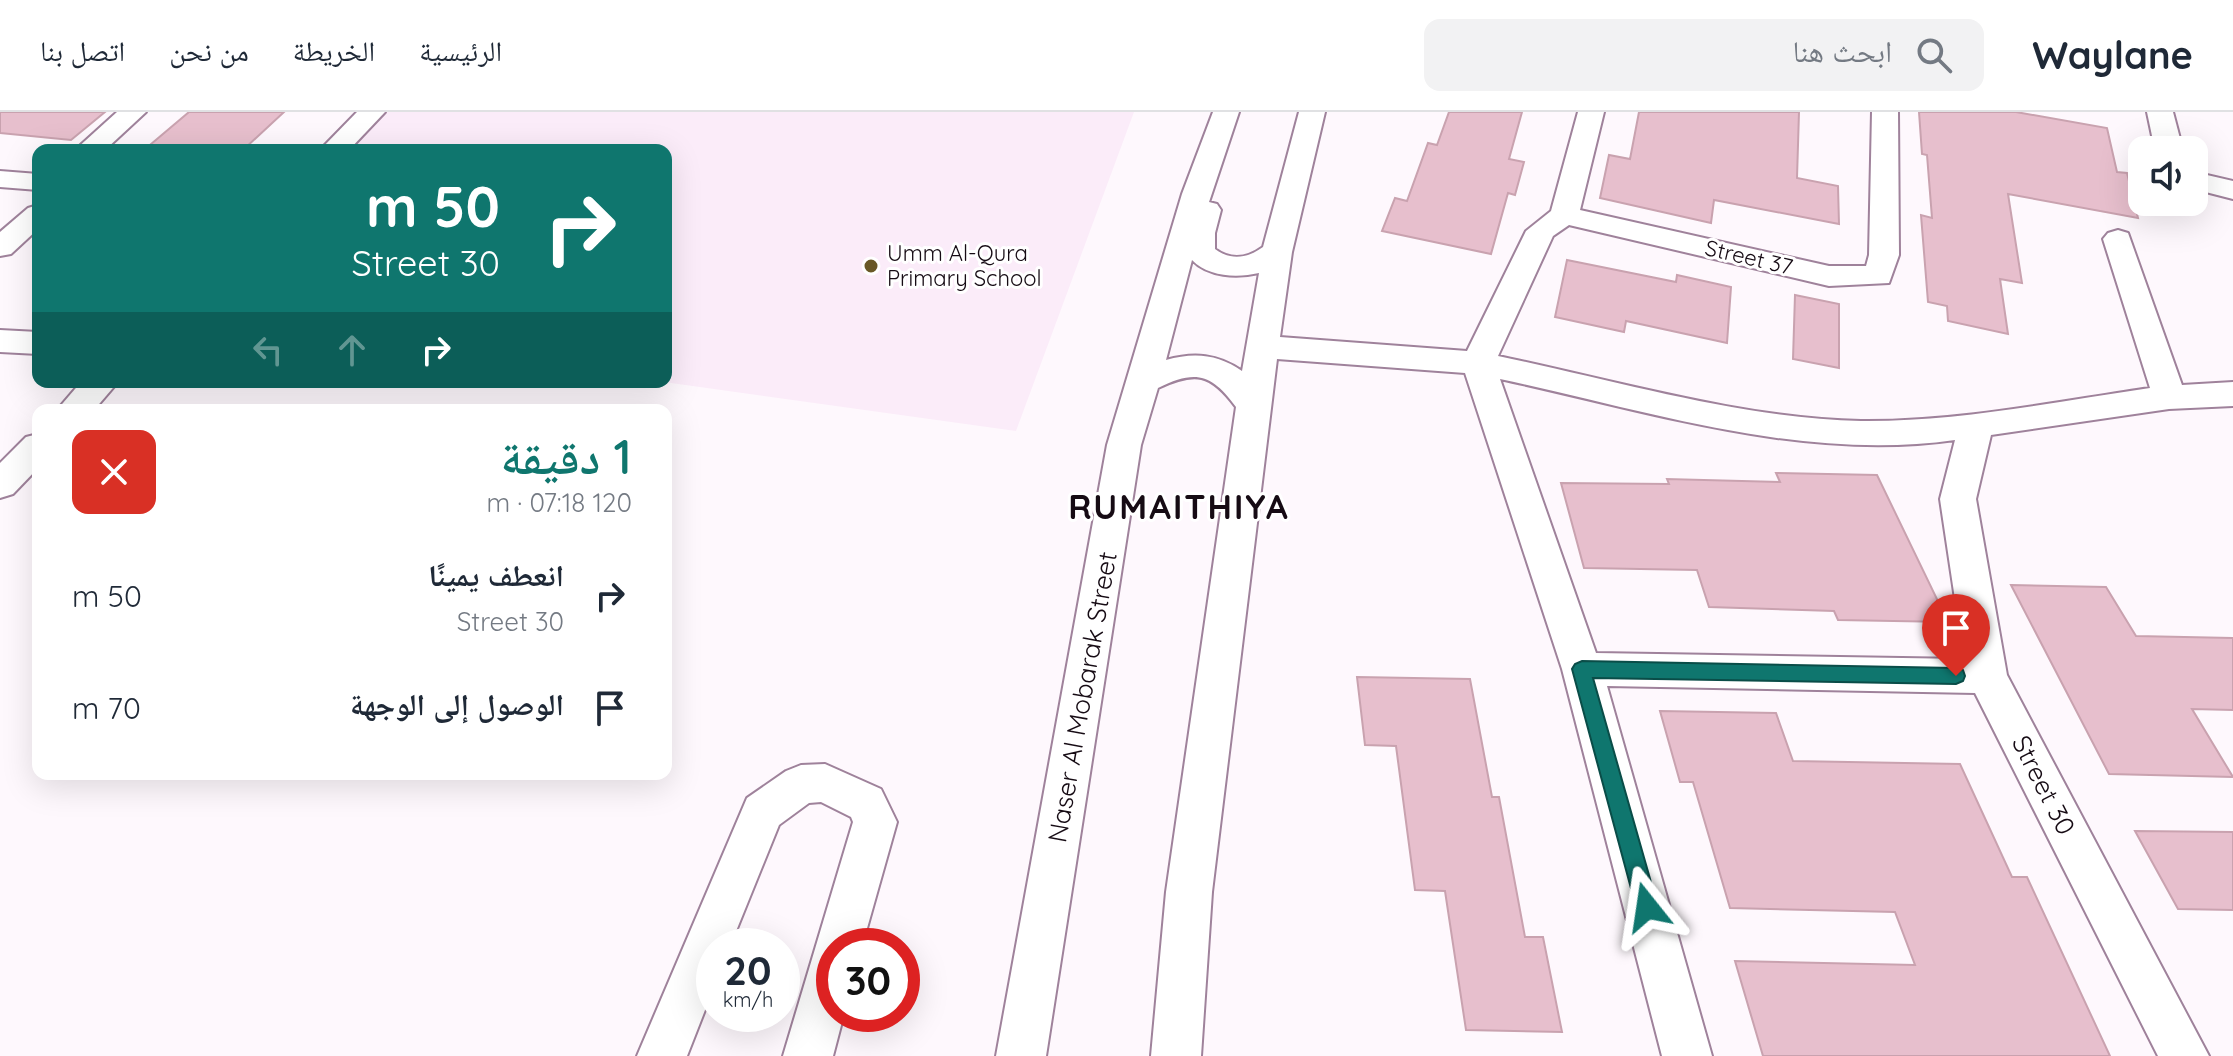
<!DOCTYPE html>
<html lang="ar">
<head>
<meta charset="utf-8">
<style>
	:root { --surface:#fff; --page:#f2f2f3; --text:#1f2937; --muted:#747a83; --line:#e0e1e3; --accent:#0f766e }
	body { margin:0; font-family:Quicksand,"Noto Naskh Arabic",sans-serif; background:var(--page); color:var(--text); direction:rtl; height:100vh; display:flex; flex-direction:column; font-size:30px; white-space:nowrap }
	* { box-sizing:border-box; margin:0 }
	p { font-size:26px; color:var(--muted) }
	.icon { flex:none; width:44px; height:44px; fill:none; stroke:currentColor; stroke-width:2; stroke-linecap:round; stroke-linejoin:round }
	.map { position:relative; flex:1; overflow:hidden; direction:ltr }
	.drawer { position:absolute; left:32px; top:292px; width:640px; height:376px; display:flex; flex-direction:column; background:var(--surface); border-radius:16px; box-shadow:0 8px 32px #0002; direction:rtl }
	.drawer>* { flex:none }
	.top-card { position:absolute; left:32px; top:32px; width:640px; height:244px; border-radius:16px; box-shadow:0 8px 32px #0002; direction:rtl; background:#0f766e; color:#fff; overflow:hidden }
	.tools { position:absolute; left:2128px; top:24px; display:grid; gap:16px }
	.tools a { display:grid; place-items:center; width:80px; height:80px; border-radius:16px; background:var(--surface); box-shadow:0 8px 32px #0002; font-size:40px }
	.speed { position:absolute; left:696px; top:816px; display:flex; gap:16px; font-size:40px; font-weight:700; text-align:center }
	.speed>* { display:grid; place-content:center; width:104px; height:104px; border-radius:50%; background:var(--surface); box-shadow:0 8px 32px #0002; line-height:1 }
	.speed small { font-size:20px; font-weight:400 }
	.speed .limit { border:12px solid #d22; background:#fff; color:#111 }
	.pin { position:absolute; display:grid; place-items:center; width:68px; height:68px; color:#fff; margin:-82px -34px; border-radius:50% 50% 50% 0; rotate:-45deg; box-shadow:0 0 8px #0007 }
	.pin .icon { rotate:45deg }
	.me { position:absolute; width:88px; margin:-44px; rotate:345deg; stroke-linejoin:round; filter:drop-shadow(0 0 6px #0008) }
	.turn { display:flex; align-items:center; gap:28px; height:168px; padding:0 40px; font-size:36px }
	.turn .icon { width:104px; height:104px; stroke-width:2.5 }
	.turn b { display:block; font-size:56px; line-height:68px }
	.lanes { display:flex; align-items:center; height:76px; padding:0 40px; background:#0003; justify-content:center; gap:40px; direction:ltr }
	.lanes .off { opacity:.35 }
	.round { display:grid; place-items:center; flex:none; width:84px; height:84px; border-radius:16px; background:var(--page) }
	.summary { display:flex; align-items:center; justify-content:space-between; height:136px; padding:0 40px }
	h1 { font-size:48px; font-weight:600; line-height:60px; color:var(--accent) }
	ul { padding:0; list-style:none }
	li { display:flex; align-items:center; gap:24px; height:112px; padding:0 40px }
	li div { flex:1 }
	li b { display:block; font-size:30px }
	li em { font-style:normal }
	header { display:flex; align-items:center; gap:48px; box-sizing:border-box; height:112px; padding:0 40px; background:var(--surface); border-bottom:2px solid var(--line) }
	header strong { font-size:38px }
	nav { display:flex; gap:44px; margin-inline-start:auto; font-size:28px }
	.search { width:560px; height:72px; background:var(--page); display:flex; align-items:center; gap:20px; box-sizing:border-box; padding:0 28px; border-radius:16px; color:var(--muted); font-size:30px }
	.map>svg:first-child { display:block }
	.built { fill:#fbecf9 }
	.building { fill:#e7bfcd; stroke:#c9a2af; stroke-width:2 }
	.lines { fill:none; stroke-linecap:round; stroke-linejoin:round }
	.minor-casing { stroke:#9f829b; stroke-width:4 }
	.minor { fill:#fff; fill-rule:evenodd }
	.route { fill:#0f766e; stroke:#0a4d48; stroke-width:2 }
	.poi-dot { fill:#685826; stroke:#fff; stroke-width:3 }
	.labels { text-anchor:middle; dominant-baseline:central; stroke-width:6; stroke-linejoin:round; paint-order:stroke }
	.far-poi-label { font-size:22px; fill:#160b14; stroke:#fff; text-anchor:start }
	.far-street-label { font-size:22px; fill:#160b14; stroke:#fff }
	.street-label { font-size:26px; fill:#160b14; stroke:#fff }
	.district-label { font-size:34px; font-weight:bold; letter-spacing:2px; fill:#160b14; stroke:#fff }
</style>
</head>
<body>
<header>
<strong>Waylane</strong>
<div class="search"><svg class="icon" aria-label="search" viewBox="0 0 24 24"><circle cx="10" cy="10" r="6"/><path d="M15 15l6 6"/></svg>ابحث هنا</div>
<nav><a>الرئيسية</a><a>الخريطة</a><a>من نحن</a><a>اتصل بنا</a></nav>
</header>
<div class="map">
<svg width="2233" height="944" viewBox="0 0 2233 944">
	<rect width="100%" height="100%" fill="#fef8fd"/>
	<path class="built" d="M 386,0 L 1134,0 L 1016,319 L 664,270 L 666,270 L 666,38 L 345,38 Z"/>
	<g class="building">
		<path d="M 0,0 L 105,0 L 71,28 L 0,21 Z"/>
		<path d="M 189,0 L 284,0 L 243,38 L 144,38 Z"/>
		<path d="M 1449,0 L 1522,0 L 1509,47 L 1524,50 L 1515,83 L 1508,81 L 1491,142 L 1382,119 L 1395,86 L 1407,89 L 1428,31 L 1437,33 Z"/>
		<path d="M 1639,0 L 1799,0 L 1797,66 L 1838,74 L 1839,112 L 1714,88 L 1711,111 L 1600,86 L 1609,43 L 1630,47 Z"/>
		<path d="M 1919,0 L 2016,0 L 2107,16 L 2117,60 L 2127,61 L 2138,106 L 2008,82 L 2022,171 L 2000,167 L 2008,222 L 1948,209 L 1947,194 L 1928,190 L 1921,103 L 1932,106 L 1927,43 L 1922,42 Z"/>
		<path d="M 1567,148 L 1676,170 L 1677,163 L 1731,175 L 1727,231 L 1626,209 L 1624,220 L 1555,205 Z"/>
		<path d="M 1795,183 L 1839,192 L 1839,256 L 1793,247 Z"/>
		<path d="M 1776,361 L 1877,363 L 1948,510 L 1838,508 L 1834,499 L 1709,495 L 1697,458 L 1584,456 L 1561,371 L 1669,372 L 1667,367 L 1780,370 Z"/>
		<path d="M 2011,473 L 2106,475 L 2136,524 L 2233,526 L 2233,598 L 2192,597 L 2233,665 L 2109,662 Z"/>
		<path d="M 1357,565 L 1470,567 L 1492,685 L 1499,685 L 1525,825 L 1543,825 L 1562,920 L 1466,918 L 1445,779 L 1415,778 L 1396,634 L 1365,633 Z"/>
		<path d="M 1660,599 L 1776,601 L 1793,649 L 1960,652 L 2012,765 L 2027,765 L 2110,944 L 1763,944 L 1735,849 L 1915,853 L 1895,800 L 1730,796 L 1693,670 L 1680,670 Z"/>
		<path d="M 2135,719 L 2233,720 L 2233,798 L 2178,797 Z"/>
	</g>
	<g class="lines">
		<g class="minor-casing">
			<g id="minor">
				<path d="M 117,0 L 146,0 L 105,38 L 75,38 Z"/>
				<path d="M 357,0 L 385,0 L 349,38 L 320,38 Z"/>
				<path d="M 1213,0 L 1239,0 L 1209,90 L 1217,92 L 1221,98 L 1215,121 L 1215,137 C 1231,149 1248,146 1263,135 L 1299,0 L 1325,0 L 1292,140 L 1280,225 L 1467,239 L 1526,119 L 1551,99 L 1578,0 L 1604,0 L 1580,98 L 1829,154 L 1866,154 L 1869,143 L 1872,0 L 1898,0 L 1899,143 L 1889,171 L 1829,174 L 1569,113 L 1553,124 L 1498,244 C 1613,268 1744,307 1861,309 C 1957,310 2054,290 2150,276 L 2103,127 L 2108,121 L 2118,118 L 2128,121 L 2182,273 L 2233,270 L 2233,294 L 2169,297 L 1991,323 L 1976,387 L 2007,563 L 2209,944 L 2158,944 L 1975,581 L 1607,574 L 1712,944 L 1662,944 L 1562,557 L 1465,261 L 1277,247 L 1212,780 L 1201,944 L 1151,944 L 1166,780 L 1236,295 C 1211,261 1195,258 1158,276 L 1141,333 L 1046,944 L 996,944 L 1107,333 L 1182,82 ZM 1192,148 C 1208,165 1237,166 1259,161 L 1242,259 C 1218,242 1194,240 1166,248 ZM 1500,267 C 1648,299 1803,350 1955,328 L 1940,387 L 1964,547 L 1596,541 Z"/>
				<path d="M 2147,0 L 2173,0 L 2183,38 L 2155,38 Z"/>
				<path d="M 0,59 L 38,62 L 38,78 L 0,75 Z"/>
				<path d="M 2194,60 L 2233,69 L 2233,87 L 2194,77 Z"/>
				<path d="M 38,93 L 38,117 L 11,142 L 0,144 L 0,120 L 28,96 Z"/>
				<path d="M 0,218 L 38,220 L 38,242 L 0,240 Z"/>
				<path d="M 81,270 L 118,270 L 94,298 L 57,298 Z"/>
				<path d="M 38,322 L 38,356 L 13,382 L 0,386 L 0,351 L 26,325 Z"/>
				<path d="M 825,652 L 881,677 L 897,710 L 862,834 L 834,834 L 834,902 L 844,902 L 833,944 L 783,944 L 853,710 L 851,705 L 821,690 L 809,691 L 779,713 L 730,834 L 714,834 L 714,875 L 687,944 L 637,944 L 747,686 L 786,659 L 801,653 Z"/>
			</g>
		</g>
		<use href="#minor" class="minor"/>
	</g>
	<path class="route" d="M 1582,549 L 1956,556 L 1963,558 L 1965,564 L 1963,569 L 1956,572 L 1593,566 L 1658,795 L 1654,803 L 1647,806 L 1639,803 L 1636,795 L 1572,557 L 1575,552 Z"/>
	<circle class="poi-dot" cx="871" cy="154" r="8"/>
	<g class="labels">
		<g class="far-poi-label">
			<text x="887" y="141">Umm Al-Qura<tspan x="887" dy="25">Primary School</tspan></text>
		</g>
		<g class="far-street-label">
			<text transform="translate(1749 145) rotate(13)">Street 37</text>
		</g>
		<g class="street-label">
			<text transform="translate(1082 585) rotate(-80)">Naser Al Mobarak Street</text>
			<text transform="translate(2044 673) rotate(63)">Street 30</text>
		</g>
		<g class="district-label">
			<text x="1179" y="394">RUMAITHIYA</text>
		</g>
	</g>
</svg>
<div class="tools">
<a><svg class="icon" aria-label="sound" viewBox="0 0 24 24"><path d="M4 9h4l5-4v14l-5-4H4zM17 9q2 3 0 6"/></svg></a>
</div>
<div class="speed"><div>20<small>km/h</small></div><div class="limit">30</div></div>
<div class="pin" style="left:1956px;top:564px;background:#d93025"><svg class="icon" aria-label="arrive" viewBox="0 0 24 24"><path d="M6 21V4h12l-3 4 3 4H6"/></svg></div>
<svg class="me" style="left:1647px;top:795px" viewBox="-20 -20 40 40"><path d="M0-17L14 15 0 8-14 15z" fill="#0f766e" stroke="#fff" stroke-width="4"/></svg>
<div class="top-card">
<div class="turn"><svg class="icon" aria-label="right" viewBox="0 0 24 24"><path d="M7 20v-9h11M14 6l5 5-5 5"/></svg><div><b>50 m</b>Street 30</div></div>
<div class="lanes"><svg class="icon off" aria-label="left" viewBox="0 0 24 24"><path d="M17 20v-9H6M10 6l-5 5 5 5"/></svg><svg class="icon off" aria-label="ahead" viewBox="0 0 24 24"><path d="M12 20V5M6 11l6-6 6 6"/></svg><svg class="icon" aria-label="right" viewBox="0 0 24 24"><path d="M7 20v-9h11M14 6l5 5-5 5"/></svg></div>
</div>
<section class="drawer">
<div class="summary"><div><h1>1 دقيقة</h1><p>120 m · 07:18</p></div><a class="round" style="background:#d93025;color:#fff"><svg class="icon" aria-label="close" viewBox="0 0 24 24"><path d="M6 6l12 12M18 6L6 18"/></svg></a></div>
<ul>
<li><svg class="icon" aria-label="right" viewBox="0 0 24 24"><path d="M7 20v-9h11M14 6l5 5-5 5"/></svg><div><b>انعطف يمينًا</b><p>Street 30</p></div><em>50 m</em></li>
<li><svg class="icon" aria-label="arrive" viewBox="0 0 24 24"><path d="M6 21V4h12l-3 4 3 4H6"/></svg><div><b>الوصول إلى الوجهة</b></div><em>70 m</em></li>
</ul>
</section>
</div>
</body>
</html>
